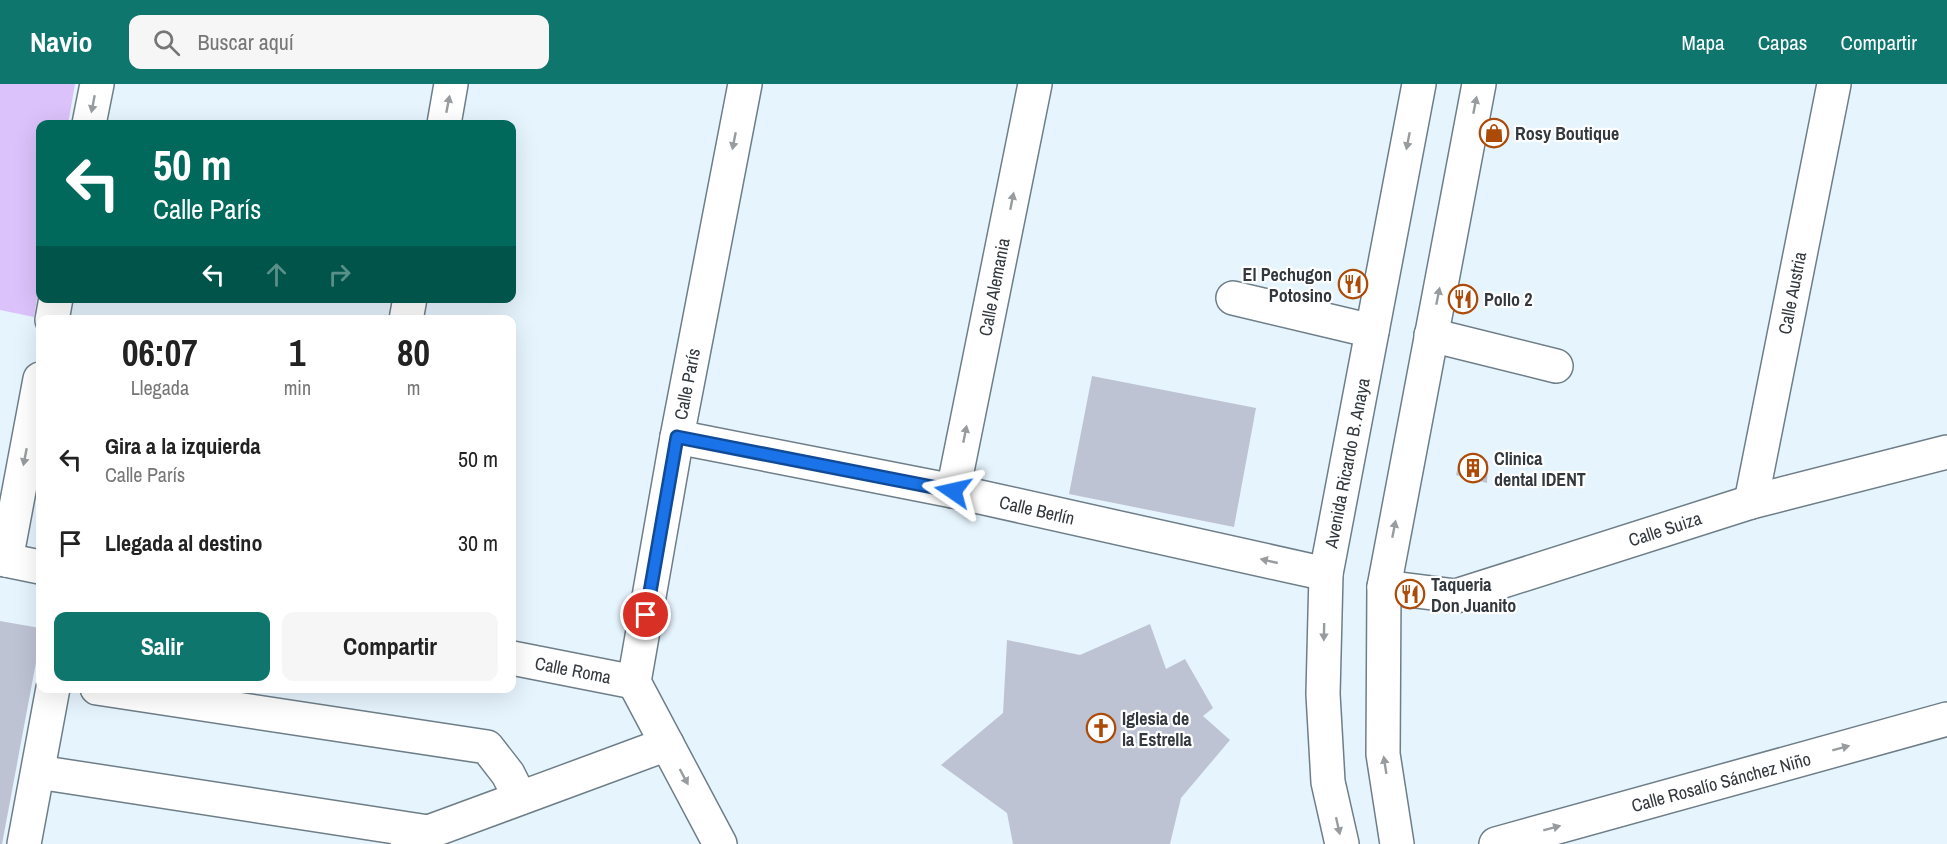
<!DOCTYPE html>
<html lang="es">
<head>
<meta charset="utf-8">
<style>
	:root { --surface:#fff; --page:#f6f6f6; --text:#222; --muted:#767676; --accent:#0f766e }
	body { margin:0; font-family:"Archivo Narrow",sans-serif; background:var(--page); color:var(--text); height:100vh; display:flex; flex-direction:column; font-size:22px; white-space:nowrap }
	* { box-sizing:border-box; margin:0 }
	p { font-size:20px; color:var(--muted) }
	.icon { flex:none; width:33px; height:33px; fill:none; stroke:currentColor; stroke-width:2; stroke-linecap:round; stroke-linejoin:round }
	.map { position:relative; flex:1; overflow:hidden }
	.drawer { position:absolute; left:36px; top:231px; width:480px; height:378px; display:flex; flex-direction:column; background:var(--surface); border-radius:12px; box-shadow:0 6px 24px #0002 }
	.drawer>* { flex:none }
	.banner { position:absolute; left:36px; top:36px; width:480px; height:183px; border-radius:12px; box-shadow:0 6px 24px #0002; background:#00695c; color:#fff; overflow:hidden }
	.pin { position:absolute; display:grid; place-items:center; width:51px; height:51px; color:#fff; margin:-26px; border:3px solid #fff; border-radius:50%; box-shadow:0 2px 6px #0007 }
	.me { position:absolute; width:66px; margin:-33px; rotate:281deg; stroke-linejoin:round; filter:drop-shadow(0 0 4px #0008) }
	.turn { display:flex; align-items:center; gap:21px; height:126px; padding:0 18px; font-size:27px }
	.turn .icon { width:78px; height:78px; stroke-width:2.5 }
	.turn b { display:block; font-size:42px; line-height:51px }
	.lanes { display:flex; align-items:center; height:57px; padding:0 18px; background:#0003; justify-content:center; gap:30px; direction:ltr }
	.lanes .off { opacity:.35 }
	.eta { display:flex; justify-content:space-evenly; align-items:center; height:102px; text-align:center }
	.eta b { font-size:36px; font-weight:800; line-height:42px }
	.action { display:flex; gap:12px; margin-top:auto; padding:12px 18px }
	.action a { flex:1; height:69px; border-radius:12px; background:var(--accent); color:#fff; font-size:24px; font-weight:800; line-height:69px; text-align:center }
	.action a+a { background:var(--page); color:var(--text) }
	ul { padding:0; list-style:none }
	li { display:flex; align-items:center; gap:18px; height:84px; padding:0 18px }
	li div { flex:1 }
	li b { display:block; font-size:22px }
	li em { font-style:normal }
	header { display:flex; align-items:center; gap:36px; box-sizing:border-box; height:84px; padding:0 30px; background:var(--accent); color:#fff }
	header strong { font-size:28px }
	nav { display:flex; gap:33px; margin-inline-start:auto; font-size:21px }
	.search { width:420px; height:54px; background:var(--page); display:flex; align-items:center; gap:15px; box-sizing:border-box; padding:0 21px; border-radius:12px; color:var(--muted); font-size:22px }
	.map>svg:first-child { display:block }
	.green { fill:#dbc2fa }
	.building { fill:#bec3d4 }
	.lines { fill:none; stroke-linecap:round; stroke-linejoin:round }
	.minor-casing { stroke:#6e7e88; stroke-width:36 }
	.major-casing { stroke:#6e7e88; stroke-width:36 }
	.minor { stroke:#fff; stroke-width:33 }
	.major { stroke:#fff; stroke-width:33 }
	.oneway { fill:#989c9e }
	.route-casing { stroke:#114b97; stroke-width:15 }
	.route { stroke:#1a73e8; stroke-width:10 }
	.labels { text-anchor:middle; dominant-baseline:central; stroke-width:4.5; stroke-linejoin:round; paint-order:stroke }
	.poi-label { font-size:18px; font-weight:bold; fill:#32383d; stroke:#fff; text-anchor:start }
	.street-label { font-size:18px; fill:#32383d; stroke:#fff }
</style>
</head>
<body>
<header>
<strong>Navio</strong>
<div class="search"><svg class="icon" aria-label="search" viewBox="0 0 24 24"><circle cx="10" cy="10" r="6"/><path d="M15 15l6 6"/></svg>Buscar aquí</div>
<nav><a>Mapa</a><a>Capas</a><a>Compartir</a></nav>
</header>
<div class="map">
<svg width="1947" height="760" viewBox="0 0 1947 760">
	<rect width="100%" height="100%" fill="#e6f4fd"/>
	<path class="green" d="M 0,0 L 75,0 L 68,40 L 40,40 L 40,195 L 34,233 L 0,226 Z"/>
	<g class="building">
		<path d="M 1092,292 L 1256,324 L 1234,443 L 1069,410 Z"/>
		<path d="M 1460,374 L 1488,377 L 1487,399 L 1456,391 Z"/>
		<path d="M 0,537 L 40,544 L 40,557 L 2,760 L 0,760 Z"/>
		<path d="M 1150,540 L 1166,585 L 1185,575 L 1213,624 L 1203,632 L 1230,656 L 1181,714 L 1170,760 L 1013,760 L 1007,729 L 941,681 L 1003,629 L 1007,556 L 1080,571 Z"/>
	</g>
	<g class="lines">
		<g class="minor-casing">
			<g id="minor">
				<path d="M 89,40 L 97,0"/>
				<path d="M 444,40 L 451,0"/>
				<path d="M 1233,214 L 1372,247"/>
				<path d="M 52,236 L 56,214"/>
				<path d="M 406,236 L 410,214"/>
				<path d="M 1431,251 L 1556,282"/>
				<path d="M 677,353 L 953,407 L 1326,490"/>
				<path d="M 953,407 L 1035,0"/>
				<path d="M 1751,418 L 1834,0"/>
				<path d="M 0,475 L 40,483"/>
				<path d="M 6,476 L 40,295"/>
				<path d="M 1384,503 L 1456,512 L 1751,418 L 1947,368"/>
				<path d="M 512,574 L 634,598"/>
				<path d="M 97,604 L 487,663 L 508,690 L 520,714"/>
				<path d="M 38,688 L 428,748"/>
				<path d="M 407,756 L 667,660"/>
				<path d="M 24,760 L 53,604"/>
				<path d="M 720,760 L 634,598 L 677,353 L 745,0"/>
				<path d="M 1496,760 L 1947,635"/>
			</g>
		</g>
		<g class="major-casing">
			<g id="major">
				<path d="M 1342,760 L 1328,698 L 1323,610 L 1326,490 L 1419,0"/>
				<path d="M 1397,760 L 1383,670 L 1384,503 L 1479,0"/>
			</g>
		</g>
		<use href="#minor" class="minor"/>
		<use href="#major" class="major"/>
	</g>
	<defs><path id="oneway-solid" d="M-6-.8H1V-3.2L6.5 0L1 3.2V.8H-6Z" transform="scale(1.5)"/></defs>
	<g class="oneway">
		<use href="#oneway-solid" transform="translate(93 20) rotate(101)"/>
		<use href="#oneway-solid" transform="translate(448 20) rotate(-79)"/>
		<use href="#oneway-solid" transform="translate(1475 21) rotate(-79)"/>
		<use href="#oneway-solid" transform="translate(734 57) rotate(101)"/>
		<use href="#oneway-solid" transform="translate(1408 57) rotate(101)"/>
		<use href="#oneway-solid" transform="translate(1012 117) rotate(-79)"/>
		<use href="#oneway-solid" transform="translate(1438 212) rotate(-79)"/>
		<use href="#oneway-solid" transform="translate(965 350) rotate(-79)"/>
		<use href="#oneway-solid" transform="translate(25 373) rotate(101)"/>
		<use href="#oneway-solid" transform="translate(1394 445) rotate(-79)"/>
		<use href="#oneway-solid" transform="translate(1269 477) rotate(-167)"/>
		<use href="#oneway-solid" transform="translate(1324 548) rotate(91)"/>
		<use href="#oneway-solid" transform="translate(1841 664) rotate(-15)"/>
		<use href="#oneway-solid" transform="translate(1385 681) rotate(-99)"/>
		<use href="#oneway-solid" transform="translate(684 693) rotate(62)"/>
		<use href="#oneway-solid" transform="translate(1338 742) rotate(77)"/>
		<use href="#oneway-solid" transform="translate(1552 744) rotate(-15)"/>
	</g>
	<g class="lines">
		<g class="route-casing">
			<path id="route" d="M 646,531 L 677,353 L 953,407"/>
		</g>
		<use href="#route" class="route"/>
	</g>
	<defs>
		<g id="shop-ring" transform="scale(1.5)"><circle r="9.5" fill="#fff" stroke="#ac4b08" stroke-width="1.5"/><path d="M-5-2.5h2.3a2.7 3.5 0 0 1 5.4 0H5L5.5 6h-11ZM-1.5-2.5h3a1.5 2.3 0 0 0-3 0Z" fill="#ac4b08"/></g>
		<g id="restaurant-ring" transform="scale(1.5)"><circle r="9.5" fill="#fff" stroke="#ac4b08" stroke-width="1.5"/><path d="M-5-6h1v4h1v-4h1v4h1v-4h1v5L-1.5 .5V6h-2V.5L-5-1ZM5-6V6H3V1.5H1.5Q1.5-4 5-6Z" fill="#ac4b08"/></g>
		<g id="building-ring" transform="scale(1.5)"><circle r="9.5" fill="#fff" stroke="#ac4b08" stroke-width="1.5"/><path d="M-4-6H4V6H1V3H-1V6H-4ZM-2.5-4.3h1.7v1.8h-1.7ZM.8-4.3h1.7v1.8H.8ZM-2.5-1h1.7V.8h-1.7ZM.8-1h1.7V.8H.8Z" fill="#ac4b08"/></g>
		<g id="church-ring" transform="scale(1.5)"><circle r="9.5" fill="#fff" stroke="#ac4b08" stroke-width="1.5"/><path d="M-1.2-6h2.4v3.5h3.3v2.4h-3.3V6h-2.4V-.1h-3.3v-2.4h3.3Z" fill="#ac4b08"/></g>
	</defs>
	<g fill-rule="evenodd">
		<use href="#shop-ring" x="1494" y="49"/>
		<use href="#restaurant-ring" x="1353" y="200"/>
		<use href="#restaurant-ring" x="1463" y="215"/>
		<use href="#building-ring" x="1473" y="384"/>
		<use href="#restaurant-ring" x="1410" y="510"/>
		<use href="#church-ring" x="1101" y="644"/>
	</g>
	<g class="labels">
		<g class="poi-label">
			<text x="1515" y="49">Rosy Boutique</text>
			<text x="1332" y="190" text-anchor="end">El Pechugon<tspan x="1332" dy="21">Potosino</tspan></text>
			<text x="1484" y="215">Pollo 2</text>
			<text x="1494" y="374">Clinica<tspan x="1494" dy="21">dental IDENT</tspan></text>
			<text x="1431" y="500">Taqueria<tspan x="1431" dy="21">Don Juanito</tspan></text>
			<text x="1122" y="634">Iglesia de<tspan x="1122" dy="21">la Estrella</tspan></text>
		</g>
		<g class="street-label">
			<text transform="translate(994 203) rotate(-79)">Calle Alemania</text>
			<text transform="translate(1792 209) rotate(-79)">Calle Austria</text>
			<text transform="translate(687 300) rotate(-79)">Calle París</text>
			<text transform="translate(1347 379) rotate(-79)">Avenida Ricardo B. Anaya</text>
			<text transform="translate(1037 426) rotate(13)">Calle Berlín</text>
			<text transform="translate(1665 445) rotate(-18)">Calle Suiza</text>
			<text transform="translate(573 586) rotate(11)">Calle Roma</text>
			<text transform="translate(1721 698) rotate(-15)">Calle Rosalío Sánchez Niño</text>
		</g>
	</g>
</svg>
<div class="pin" style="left:646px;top:531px;background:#d93025"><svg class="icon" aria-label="arrive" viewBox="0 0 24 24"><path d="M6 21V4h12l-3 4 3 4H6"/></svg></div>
<svg class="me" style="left:953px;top:407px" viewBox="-20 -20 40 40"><path d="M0-17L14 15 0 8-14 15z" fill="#1a73e8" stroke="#fff" stroke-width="4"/></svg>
<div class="banner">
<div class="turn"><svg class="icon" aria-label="left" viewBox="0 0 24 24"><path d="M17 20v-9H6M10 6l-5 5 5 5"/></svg><div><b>50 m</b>Calle París</div></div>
<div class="lanes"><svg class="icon" aria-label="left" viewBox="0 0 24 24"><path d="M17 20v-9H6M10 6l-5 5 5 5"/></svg><svg class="icon off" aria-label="ahead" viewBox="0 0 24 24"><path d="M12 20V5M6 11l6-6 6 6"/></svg><svg class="icon off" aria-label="right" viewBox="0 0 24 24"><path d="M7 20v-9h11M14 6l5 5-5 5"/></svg></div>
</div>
<section class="drawer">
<div class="eta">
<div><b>06:07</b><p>Llegada</p></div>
<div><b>1</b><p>min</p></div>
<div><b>80</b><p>m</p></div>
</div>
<ul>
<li><svg class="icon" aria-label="left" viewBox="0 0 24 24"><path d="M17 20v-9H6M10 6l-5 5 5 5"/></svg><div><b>Gira a la izquierda</b><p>Calle París</p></div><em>50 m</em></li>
<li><svg class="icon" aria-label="arrive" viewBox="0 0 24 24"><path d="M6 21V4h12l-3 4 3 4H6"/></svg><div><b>Llegada al destino</b></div><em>30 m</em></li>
</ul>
<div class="action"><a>Salir</a><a>Compartir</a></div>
</section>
</div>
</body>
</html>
